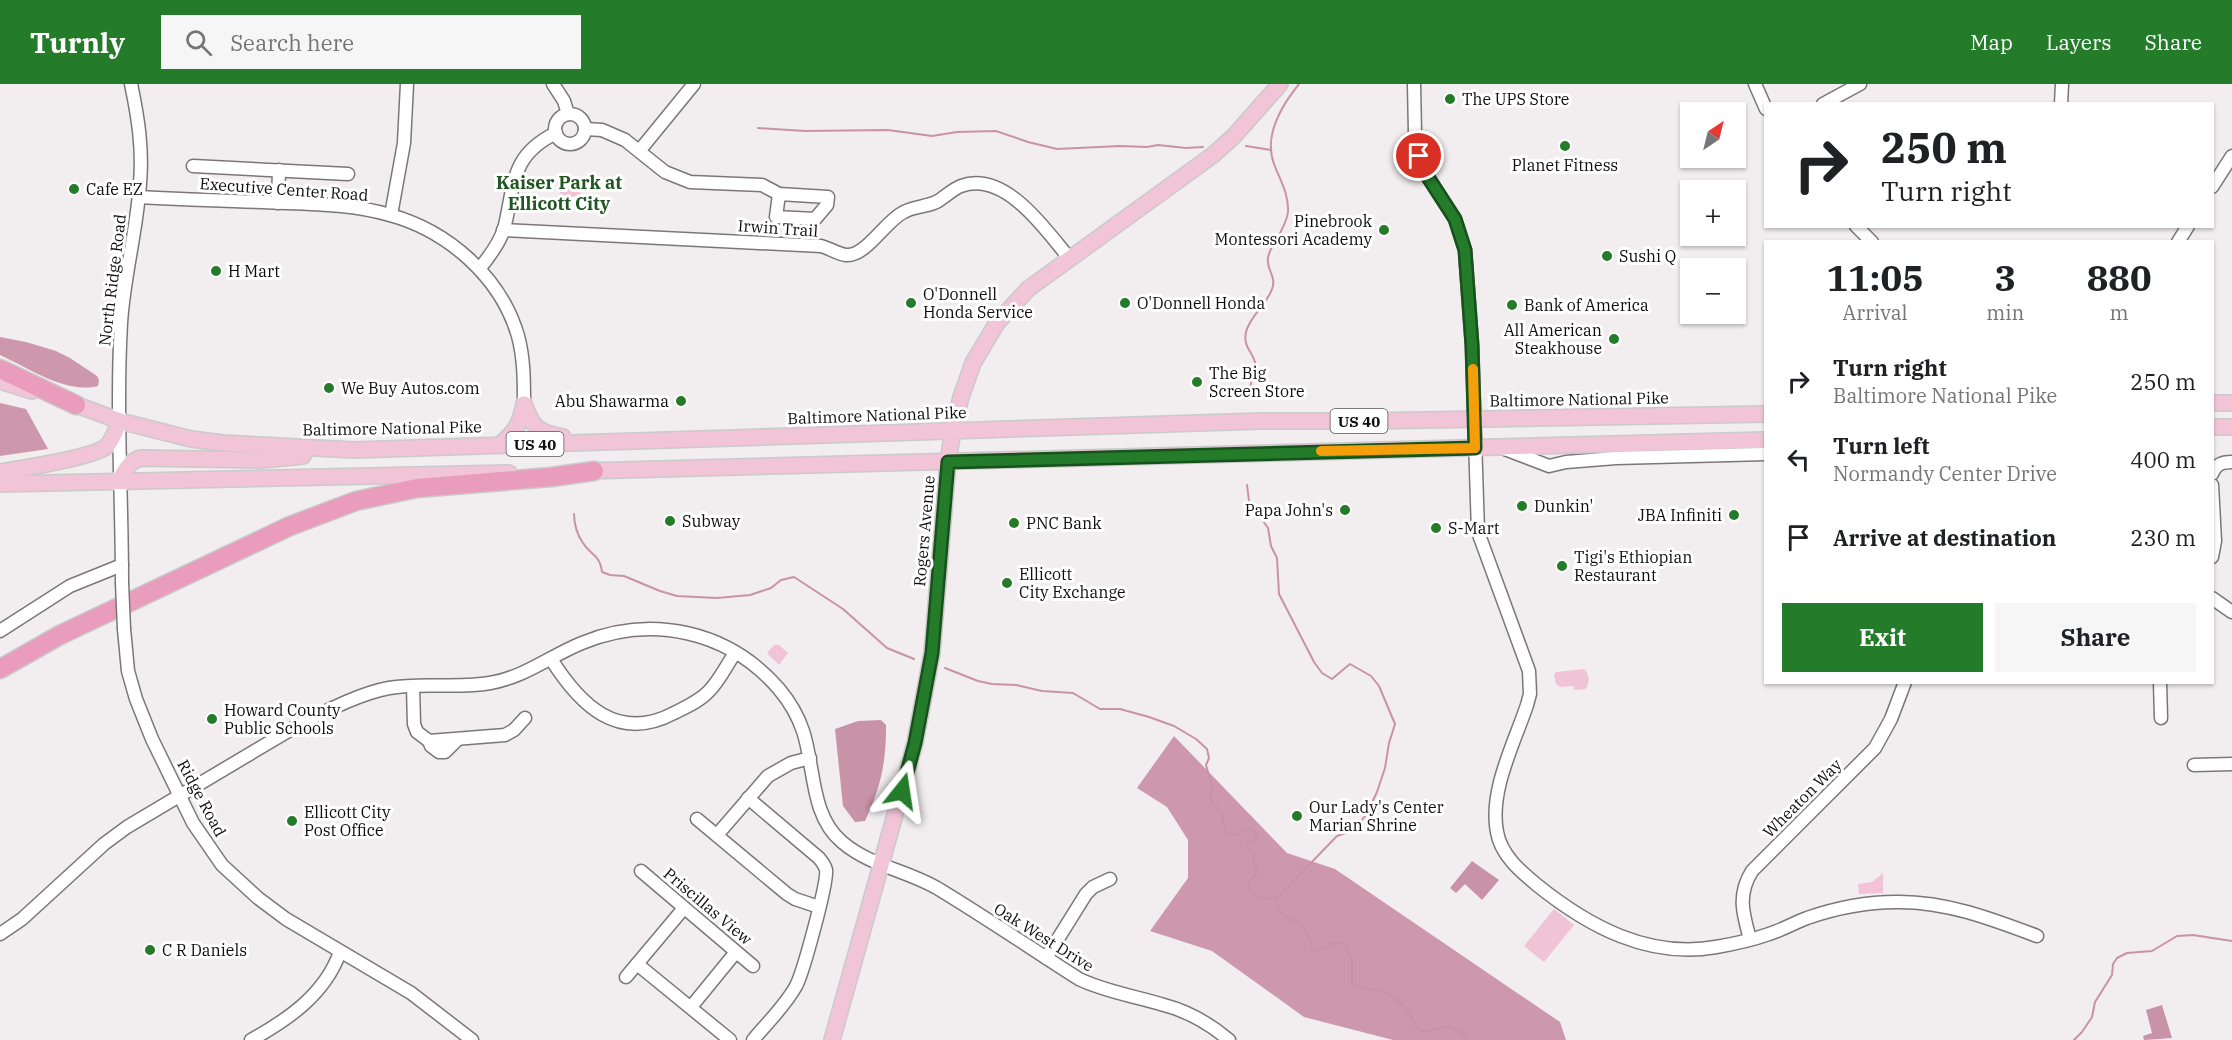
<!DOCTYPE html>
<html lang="en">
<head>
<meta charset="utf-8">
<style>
	:root { --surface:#fff; --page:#f6f6f6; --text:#202124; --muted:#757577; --accent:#247c2a }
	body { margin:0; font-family:"IBM Plex Serif",serif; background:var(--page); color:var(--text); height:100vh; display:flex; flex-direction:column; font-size:22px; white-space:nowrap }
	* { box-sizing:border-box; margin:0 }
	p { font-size:20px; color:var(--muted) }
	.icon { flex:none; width:33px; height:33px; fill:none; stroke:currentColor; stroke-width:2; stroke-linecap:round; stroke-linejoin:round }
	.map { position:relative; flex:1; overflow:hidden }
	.side { position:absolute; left:1764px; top:156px; width:450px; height:444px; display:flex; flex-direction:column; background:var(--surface); border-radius:0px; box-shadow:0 2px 4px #0004 }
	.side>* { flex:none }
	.top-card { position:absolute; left:1764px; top:18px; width:450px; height:126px; border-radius:0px; box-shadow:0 2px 4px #0004; background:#fff; color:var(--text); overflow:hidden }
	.needle { width:39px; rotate:35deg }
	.buttons { position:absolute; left:1680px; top:18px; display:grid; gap:12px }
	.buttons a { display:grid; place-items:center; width:66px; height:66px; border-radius:0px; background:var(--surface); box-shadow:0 2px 4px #0004; font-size:30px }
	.pin { position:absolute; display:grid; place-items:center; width:51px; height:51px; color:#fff; margin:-26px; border:3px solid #fff; border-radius:50%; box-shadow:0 2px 6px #0007 }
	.me { position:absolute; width:66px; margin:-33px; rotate:15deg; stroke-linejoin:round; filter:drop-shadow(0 0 4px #0008) }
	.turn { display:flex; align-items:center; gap:21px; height:126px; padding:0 18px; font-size:27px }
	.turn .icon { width:78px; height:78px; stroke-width:2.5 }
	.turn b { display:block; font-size:42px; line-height:51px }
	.eta { display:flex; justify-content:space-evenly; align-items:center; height:102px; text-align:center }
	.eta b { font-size:36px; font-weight:700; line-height:42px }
	.button { display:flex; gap:12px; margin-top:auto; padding:12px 18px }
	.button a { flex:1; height:69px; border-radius:0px; background:var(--accent); color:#fff; font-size:24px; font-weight:700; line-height:69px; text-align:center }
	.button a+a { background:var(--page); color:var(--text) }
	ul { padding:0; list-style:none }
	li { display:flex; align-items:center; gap:18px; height:78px; padding:0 18px }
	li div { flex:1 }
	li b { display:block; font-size:22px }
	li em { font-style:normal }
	header { display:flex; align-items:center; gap:36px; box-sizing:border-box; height:84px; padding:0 30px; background:var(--accent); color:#fff }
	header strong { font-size:28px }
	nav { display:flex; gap:33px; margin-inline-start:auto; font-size:21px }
	.search { width:420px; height:54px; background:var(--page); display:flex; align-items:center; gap:15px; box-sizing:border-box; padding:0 21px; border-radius:0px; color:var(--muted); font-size:22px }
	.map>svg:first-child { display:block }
	.green { fill:#f1c4d5 }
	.forest { fill:#cd98ac }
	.water { fill:#c893a7 }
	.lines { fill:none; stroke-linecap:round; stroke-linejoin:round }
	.stream { stroke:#c893a7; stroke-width:2 }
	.minor-casing { stroke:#7b7778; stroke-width:15 }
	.major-casing { stroke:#cacaca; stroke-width:18 }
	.highway-casing { stroke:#cacaca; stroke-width:21 }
	.minor { stroke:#fff; stroke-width:12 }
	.major { stroke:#f2c4d7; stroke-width:15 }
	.highway { stroke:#ea9cbc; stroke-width:18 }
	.minor-bridge-casing { stroke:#7b7778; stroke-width:15; stroke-linecap:butt }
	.minor-bridge { stroke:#fff; stroke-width:12 }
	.route-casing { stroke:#17511b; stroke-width:15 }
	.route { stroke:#247c2a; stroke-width:10 }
	.slow { stroke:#f59e0b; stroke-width:10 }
	.poi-dot { fill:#247c2a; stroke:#fff; stroke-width:2 }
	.labels { text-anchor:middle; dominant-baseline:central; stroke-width:6; stroke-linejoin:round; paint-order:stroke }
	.shield { fill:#fff; stroke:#575656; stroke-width:1.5 }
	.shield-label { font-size:15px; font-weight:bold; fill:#0f0d0e }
	.poi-label { font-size:16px; fill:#0f0d0e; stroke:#fff; text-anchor:start }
	.street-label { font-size:16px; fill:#0f0d0e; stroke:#fff }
	.neighbourhood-label { font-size:18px; font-weight:bold; fill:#205622; stroke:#fff }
</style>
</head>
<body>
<header>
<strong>Turnly</strong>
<div class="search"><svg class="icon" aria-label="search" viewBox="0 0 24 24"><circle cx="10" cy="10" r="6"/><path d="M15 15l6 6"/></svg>Search here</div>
<nav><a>Map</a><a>Layers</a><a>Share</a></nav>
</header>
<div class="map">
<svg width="2232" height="956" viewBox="0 0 2232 956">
	<rect width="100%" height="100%" fill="#f2edef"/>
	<g class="green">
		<path d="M 573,92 L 581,110 L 563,116 L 556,98 Z"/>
		<path d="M 774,561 L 779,561 L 788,569 L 779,581 L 767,569 Z"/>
		<path d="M 1584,585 C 1590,590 1590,600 1585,605 L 1574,606 L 1574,602 L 1560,603 L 1556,600 L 1554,591 L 1556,588 Z"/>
		<path d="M 1883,789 L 1883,809 L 1859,810 L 1858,800 L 1872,798 Z"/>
		<path d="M 1554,825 L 1574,841 L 1544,878 L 1524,862 Z"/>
	</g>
	<g class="forest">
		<path d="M 0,253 L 26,258 L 56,267 L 70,274 L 97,292 L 99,296 L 98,302 C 65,310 29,284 0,271 Z"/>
		<path d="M 0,319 L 26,325 L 48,365 L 0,372 Z"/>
		<path d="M 1174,652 L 1287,769 L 1335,785 L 1560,938 L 1566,956 L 1393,956 L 1304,933 L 1212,867 L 1150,847 L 1188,794 L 1188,756 L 1167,723 L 1137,704 Z"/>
	</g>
	<g class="water">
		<path d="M 881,636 L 886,641 C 886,680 881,702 865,737 L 855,738 L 843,722 L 835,645 L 858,637 Z"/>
		<path d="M 1472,777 L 1499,796 L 1482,816 L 1465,800 L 1456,809 L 1450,804 Z"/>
		<path d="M 2162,921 L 2172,954 L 2144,956 L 2143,952 L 2152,949 L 2146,926 Z"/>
	</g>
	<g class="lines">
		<g class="stream">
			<path d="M 758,44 L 805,47 L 888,46 L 932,52 L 957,48 L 996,47 L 1028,58 L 1057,65 L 1120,62 L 1147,63 L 1158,61 L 1186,64 L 1203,63"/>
			<path d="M 1246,62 L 1271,66"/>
			<path d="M 1247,314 C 1249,305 1256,286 1255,278 C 1252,267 1243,263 1246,248 C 1250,232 1267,220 1272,205 C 1277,193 1266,185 1268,174 C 1269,162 1286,146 1288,128 C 1289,110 1280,96 1274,80 C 1263,51 1282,21 1299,0"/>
			<path d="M 1247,401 L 1249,417 L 1268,444 L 1271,462 L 1277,474 L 1279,510 L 1314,578 L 1322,589 L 1332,595 L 1350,580 L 1371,592 L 1379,602 L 1395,640 L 1389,659 L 1385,684 L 1377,708 L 1366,731 L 1354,746 L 1337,752 L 1276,815 C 1282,842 1298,830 1307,849 C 1310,854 1310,861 1314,867 C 1326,865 1332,855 1346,860 L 1352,878 L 1352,899 C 1364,908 1372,903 1384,908 C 1398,915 1412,929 1416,943 L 1424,948 L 1450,942 L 1461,949 L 1467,956"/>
			<path d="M 574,430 C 574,439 577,451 583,459 C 590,471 600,470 602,488 L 610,491 L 624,492 L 660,507 L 677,512 L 717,514 L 750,511 L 771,504 L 781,496 L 794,493 L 843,525 L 887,564 L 914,575"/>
			<path d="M 945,584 L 978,597 L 992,600 L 1016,601 L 1042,607 L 1073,609 L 1100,625 L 1120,625 L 1149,633 L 1174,642 L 1196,655 L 1207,665 L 1209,674 L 1206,681 L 1212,702 L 1210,711 L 1213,721 L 1222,728 L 1225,746 L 1229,750 L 1237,751 L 1249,744 L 1257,751 L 1256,755 L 1247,761 L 1249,766 L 1254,770 L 1254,780 L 1258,788 L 1249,798 L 1250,808 C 1258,813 1264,817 1273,813 L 1276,815"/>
			<path d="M 2074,956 L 2082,948 L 2092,933 L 2095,918 L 2112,891 L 2113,880 L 2117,874 L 2127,869 L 2152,867 L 2177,852 L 2193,851 L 2232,857"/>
		</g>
		<g class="minor-casing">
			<g id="minor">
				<path d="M 553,0 L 564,17 L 568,30"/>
				<path d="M 1414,0 L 1415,49 L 1419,72 L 1424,87 L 1455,135 L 1465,166 L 1472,261 L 1478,448 L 1529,587 L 1530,610 L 1527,621 C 1514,660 1489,707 1497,748 C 1501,771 1520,787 1537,801 C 1588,842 1648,875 1716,863 C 1734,860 1752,856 1769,850 C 1782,846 1794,839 1807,834 C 1836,824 1865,818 1896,818 C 1945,817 1992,835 2037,852"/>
				<path d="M 1755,0 L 1766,25"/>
				<path d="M 1823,20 L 1860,0"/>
				<path d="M 2061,20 L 2062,0"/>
				<circle cx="570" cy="45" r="15"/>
				<path d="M 585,45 L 602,46 L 625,56 L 665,88 L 690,98 L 762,101 L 779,110 L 828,113 L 827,121 L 815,135 L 776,133 L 779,110"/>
				<path d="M 640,66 L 694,0"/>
				<path d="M 193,82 L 348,90"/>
				<path d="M 2212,103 L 2232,72"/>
				<path d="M 139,113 C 180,115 221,117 263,118 C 305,120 349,119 390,131 C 448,147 501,193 518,252 C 524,274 524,297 524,320"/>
				<path d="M 278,119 L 279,86"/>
				<path d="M 391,131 L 404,59 L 407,0"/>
				<path d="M 1856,142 L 1872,158"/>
				<path d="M 503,146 L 821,162 C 829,164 838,170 846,171 C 866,173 886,136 904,128 C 914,122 928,123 938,117 C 946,112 953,105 961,102 C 1005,86 1046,146 1069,174"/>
				<path d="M 2178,158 L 2188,142"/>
				<path d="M 480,184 C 489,173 499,160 504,145 C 515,102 509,72 556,49"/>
				<path d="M 1502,364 L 1549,382 L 1566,378 L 1616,374 L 1766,370"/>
				<path d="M 2212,390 C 2216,380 2222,378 2232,378"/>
				<path d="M 2212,401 L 2215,457 L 2212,473"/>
				<path d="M 122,499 C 122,412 116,326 121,239 C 124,192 137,146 140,99 C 143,65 138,33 131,0"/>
				<path d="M 2212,514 L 2232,528"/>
				<path d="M 124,545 L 128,587 L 136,615 L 152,655 L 193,739 L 222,781 L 258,814 L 286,835 L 411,909 L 472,956"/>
				<path d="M 0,547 L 70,502 L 122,481"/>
				<path d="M 551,575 C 580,621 618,659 674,629 C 686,623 700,617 709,607 C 720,596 726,582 735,569"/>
				<path d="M 2160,598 L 2161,634"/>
				<path d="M 413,603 L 414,640 L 417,648 L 429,657 L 505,651 L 514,646 L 525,634"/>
				<path d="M 429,657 L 431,662 L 439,668 L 445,668 L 457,656"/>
				<path d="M 2194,681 L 2232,680"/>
				<path d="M 748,714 L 819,774 C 822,778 825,781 826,786 C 828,798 803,889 796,902 C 785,922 767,939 753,956"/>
				<path d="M 697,735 L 787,810 L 795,815 L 819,823"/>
				<path d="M 717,751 L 768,692 L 791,679 L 810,674"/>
				<path d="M 641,787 L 753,882"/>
				<path d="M 0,850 L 22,835 L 104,760 L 127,743 L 300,640 C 326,627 361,609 389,604 C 422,598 457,605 490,599 C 525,593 550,572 582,559 C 652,530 729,547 779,605 C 789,617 798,632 803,647 C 815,683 810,731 842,758 C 870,782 906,786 937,804 C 985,833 1032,865 1079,895 C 1106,908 1135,912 1164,921 C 1187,927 1210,940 1229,956"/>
				<path d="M 1750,855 C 1743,830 1737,811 1752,787 L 1875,664 L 1891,635 L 1905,598"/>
				<path d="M 1046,874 L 1086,810 L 1093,803 L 1110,795"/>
				<path d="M 637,880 L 730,956"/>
				<path d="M 626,893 L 684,824"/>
				<path d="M 691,923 L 736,868"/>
				<path d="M 251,956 C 289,935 325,910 340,868"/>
			</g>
		</g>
		<g class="major-casing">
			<g id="major">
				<path d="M 0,297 L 32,307"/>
				<path d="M 66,317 L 120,337 L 191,355 L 223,359 L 354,366 L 1262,337 L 1367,337 L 1766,330"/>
				<path d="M 2212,319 L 2232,319"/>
				<path d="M 524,320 C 533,344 537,348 563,353"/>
				<path d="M 2212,343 L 2232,343"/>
				<path d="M 499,361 C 515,349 520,340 524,320"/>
				<path d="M 584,387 L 1766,356"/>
				<path d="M 0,388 C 19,385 95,373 107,362 C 113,356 116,345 120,337"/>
				<path d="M 119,397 C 125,386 129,377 141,374 L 262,376 L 303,372"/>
				<path d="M 0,400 L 509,389"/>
				<path d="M 832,956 L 915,659 L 932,569 L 948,378 L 953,346 L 961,313 L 973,279 L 997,239 L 1028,205 L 1213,71 L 1234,52 L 1280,0"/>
			</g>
		</g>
		<g class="highway-casing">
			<g id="highway">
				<path d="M 0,285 L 76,321"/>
				<path d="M 0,585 L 60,551 L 290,442 L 356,417 L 417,404 L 551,393 L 594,387"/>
			</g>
		</g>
		<use href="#minor" class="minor"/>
		<use href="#major" class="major"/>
		<use href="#highway" class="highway"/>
		<g class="minor-bridge-casing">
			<path id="minor-bridge" d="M 122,499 L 124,545"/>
		</g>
		<use href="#minor-bridge" class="minor-bridge"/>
	</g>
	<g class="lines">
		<g class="route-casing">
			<path id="route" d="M 902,707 L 915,659 L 932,569 L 948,378 L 1475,364 L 1472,261 L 1465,166 L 1455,135 L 1424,87 L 1419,72"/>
		</g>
		<use href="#route" class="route"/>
		<path class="slow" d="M 1321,367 L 1475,364 L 1473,285"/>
	</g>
	<g class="poi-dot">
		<circle cx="1450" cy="15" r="6"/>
		<circle cx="1565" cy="62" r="6"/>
		<circle cx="74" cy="105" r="6"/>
		<circle cx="1384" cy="146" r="6"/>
		<circle cx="1607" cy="172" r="6"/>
		<circle cx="216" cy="187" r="6"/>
		<circle cx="911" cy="219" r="6"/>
		<circle cx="1125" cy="219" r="6"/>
		<circle cx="1512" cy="221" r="6"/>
		<circle cx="1614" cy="255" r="6"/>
		<circle cx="1197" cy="298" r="6"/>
		<circle cx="329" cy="304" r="6"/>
		<circle cx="681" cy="317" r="6"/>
		<circle cx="1522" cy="422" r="6"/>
		<circle cx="1345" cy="426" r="6"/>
		<circle cx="1734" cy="431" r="6"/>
		<circle cx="670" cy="437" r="6"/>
		<circle cx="1014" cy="439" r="6"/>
		<circle cx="1436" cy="444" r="6"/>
		<circle cx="1562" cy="482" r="6"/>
		<circle cx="1007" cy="499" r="6"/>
		<circle cx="212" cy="635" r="6"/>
		<circle cx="1297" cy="732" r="6"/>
		<circle cx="292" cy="737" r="6"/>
		<circle cx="150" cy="866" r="6"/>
	</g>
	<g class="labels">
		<g class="shield">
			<rect x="1330.5" y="325" width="57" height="24" rx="4.5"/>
			<rect x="506.5" y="348" width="57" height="24" rx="4.5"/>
		</g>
		<g class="shield-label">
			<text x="1359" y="337">US 40</text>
			<text x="535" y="360">US 40</text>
		</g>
		<g class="poi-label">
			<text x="1462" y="15">The UPS Store</text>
			<text x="1565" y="81" text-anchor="middle">Planet Fitness</text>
			<text x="86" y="105">Cafe EZ</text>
			<text x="1372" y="137" text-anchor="end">Pinebrook<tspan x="1372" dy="18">Montessori Academy</tspan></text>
			<text x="1619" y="172">Sushi Q</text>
			<text x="228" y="187">H Mart</text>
			<text x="923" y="210">O'Donnell<tspan x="923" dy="18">Honda Service</tspan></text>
			<text x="1137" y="219">O'Donnell Honda</text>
			<text x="1524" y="221">Bank of America</text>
			<text x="1602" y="246" text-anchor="end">All American<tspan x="1602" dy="18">Steakhouse</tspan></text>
			<text x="1209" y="289">The Big<tspan x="1209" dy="18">Screen Store</tspan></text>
			<text x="341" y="304">We Buy Autos.com</text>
			<text x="669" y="317" text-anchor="end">Abu Shawarma</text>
			<text x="1534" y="422">Dunkin'</text>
			<text x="1333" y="426" text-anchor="end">Papa John's</text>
			<text x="1722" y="431" text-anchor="end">JBA Infiniti</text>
			<text x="682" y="437">Subway</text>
			<text x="1026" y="439">PNC Bank</text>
			<text x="1448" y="444">S-Mart</text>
			<text x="1574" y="473">Tigi's Ethiopian<tspan x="1574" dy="18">Restaurant</tspan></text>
			<text x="1019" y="490">Ellicott<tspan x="1019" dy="18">City Exchange</tspan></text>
			<text x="224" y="626">Howard County<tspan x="224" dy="18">Public Schools</tspan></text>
			<text x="1309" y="723">Our Lady's Center<tspan x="1309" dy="18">Marian Shrine</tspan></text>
			<text x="304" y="728">Ellicott City<tspan x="304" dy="18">Post Office</tspan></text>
			<text x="162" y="866">C R Daniels</text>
		</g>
		<g class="street-label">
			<text transform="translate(284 105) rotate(4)">Executive Center Road</text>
			<text transform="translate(778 144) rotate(4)">Irwin Trail</text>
			<text transform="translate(112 196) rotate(-83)">North Ridge Road</text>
			<text transform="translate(1579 315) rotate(-1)">Baltimore National Pike</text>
			<text transform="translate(877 331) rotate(-2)">Baltimore National Pike</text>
			<text transform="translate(392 344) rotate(-1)">Baltimore National Pike</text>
			<text transform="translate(924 447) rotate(-85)">Rogers Avenue</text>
			<text transform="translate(202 714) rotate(62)">Ridge Road</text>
			<text transform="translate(1802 714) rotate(-45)">Wheaton Way</text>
			<text transform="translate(708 822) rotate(40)">Priscillas View</text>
			<text transform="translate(1044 853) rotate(32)">Oak West Drive</text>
		</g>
		<g class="neighbourhood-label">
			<text x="559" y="98">Kaiser Park at<tspan x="559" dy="21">Ellicott City</tspan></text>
		</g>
	</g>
</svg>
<div class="buttons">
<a><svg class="needle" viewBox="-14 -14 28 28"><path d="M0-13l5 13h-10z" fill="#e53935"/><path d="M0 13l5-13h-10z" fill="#757577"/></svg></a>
<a>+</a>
<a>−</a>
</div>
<div class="pin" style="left:1419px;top:72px;background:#d93025"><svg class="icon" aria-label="arrive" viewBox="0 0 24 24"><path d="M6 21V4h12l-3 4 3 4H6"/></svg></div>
<svg class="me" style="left:902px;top:707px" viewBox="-20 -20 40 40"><path d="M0-17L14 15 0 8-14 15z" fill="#247c2a" stroke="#fff" stroke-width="4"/></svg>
<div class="top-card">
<div class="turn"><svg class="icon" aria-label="right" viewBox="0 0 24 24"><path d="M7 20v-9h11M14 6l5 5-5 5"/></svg><div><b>250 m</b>Turn right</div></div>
</div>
<section class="side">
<div class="eta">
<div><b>11:05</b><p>Arrival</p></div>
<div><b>3</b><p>min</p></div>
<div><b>880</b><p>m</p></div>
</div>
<ul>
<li><svg class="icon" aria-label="right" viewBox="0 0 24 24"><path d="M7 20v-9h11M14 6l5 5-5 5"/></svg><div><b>Turn right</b><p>Baltimore National Pike</p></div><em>250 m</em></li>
<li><svg class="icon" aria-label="left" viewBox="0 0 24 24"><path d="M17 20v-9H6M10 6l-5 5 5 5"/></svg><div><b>Turn left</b><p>Normandy Center Drive</p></div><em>400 m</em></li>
<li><svg class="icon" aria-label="arrive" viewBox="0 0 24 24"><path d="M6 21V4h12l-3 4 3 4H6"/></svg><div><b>Arrive at destination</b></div><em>230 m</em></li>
</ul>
<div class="button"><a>Exit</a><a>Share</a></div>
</section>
</div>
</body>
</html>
